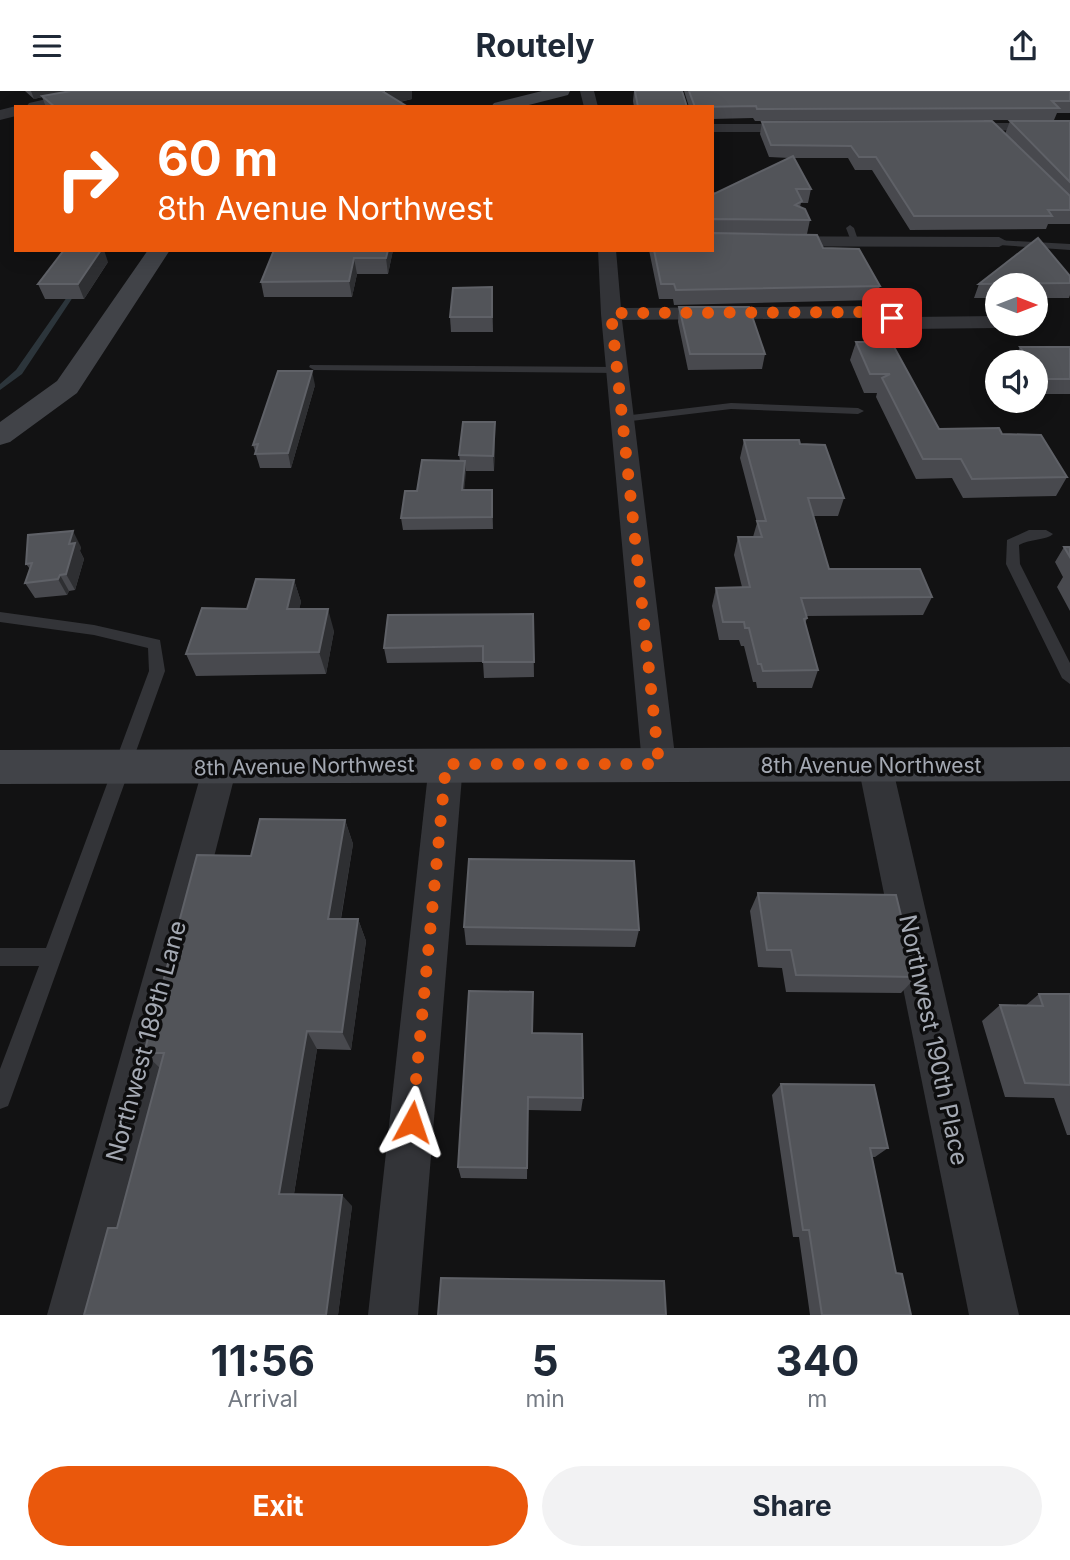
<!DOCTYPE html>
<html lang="en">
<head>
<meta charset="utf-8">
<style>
	:root { --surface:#fff; --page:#f2f2f3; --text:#1f2937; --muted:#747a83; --accent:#ea580c }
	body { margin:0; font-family:Inter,sans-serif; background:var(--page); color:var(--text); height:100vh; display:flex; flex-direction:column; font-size:26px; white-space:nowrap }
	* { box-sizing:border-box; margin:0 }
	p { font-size:23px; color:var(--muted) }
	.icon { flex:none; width:38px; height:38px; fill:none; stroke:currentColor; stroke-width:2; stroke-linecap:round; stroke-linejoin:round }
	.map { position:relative; height:1224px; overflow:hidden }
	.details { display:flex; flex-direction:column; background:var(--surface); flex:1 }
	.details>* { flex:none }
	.top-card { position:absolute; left:14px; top:14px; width:700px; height:147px; border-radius:0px; box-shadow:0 4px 18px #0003; background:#ea580c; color:#fff; overflow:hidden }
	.needle { width:46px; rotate:90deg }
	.tools { position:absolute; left:985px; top:182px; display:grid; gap:14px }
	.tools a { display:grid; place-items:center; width:63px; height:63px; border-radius:50%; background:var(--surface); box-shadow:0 4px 18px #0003; font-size:35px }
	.pin { position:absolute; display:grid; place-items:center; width:60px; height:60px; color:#fff; margin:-30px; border-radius:14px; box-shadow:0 4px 10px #0006 }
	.me { position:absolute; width:77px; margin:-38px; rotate:5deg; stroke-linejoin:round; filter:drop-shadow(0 0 5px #0008) }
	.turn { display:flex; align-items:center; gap:24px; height:147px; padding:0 28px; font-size:32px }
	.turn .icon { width:91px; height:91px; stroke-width:2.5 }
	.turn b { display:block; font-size:49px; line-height:60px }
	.eta { display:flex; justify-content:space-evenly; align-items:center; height:119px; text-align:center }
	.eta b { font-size:42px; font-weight:700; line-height:49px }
	.action { display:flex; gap:14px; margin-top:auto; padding:14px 28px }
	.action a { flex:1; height:80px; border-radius:42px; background:var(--accent); color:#fff; font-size:28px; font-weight:700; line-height:80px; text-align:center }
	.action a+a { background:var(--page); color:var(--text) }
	header { display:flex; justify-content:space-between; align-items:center; height:91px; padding:0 28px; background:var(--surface); font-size:32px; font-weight:700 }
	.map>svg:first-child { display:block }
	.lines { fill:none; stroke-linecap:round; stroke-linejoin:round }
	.stream { fill:#2c353b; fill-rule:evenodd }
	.service { fill:#333438; fill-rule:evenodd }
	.minor { fill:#333438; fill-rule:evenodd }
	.tertiary { fill:#333438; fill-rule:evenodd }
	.secondary { fill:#414348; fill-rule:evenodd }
	.wall { fill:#48494e }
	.shaded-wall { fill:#2e2f32 }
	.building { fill:#525459; stroke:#5f6167; stroke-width:2 }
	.route { stroke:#ea580c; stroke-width:12; stroke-dasharray:0 21.6 }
	.labels { text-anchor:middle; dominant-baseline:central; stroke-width:7; stroke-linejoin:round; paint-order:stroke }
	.street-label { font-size:21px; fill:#a4a9b3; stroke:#0d0d0e }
	.near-street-label { font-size:24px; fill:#a4a9b3; stroke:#0d0d0e }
</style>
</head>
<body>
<header><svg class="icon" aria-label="menu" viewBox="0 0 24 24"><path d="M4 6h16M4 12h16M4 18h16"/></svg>Routely<svg class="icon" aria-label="share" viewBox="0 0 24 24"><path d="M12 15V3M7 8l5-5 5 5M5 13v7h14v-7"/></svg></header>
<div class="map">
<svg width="1070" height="1224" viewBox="0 0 1070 1224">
	<rect width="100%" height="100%" fill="#121213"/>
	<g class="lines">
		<path class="stream" d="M 76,195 L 79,197 L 22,283 L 0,299 L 0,293 L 16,279 L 74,196 Z"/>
		<g class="service">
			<path d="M 850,134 L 854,137 L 859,152 L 851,150 L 846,137 Z"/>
			<path d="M 996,149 L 1070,153 L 1070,159 L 999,154 L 994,151 Z"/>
			<path d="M 310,274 L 618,276 L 623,279 L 618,282 L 314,279 L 309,276 Z"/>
			<path d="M 731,312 L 858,317 L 864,320 L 858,323 L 731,318 L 623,331 L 617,328 L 623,325 Z"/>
			<path d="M 1029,439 L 1046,439 L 1053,443 C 1047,449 1030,448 1019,454 L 1020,473 L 1070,572 L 1070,593 L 1062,587 L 1006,473 L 1007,449 Z"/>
			<path d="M 0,521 L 94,534 L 160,549 L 165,580 L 11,1007 L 8,1015 L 0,1018 L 0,978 L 39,875 L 0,875 L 0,857 L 46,857 L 149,580 L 148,557 L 94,544 L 0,531 Z"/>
		</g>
		<g class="minor">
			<path d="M 580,0 L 594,0 L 598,16 L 584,16 Z"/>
			<path d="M 955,32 L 1070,32 L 1070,40 L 950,39 L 948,36 Z"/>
			<path d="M 712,33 L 802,33 L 809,37 L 802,41 L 712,41 Z"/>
			<path d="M 712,145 L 999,146 L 1008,151 L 999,156 L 712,155 Z"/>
			<path d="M 598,159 L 616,159 L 621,217 L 876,215 L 910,226 L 998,225 L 998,233 L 1007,233 L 998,237 L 908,238 L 874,227 L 622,229 L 676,673 L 671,683 L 659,687 L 647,683 L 642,673 L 601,223 Z"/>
			<path d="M 446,659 L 458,663 L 463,673 L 418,1224 L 368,1224 L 429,673 L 434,663 Z"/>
			<path d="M 875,660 L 887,664 L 892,674 L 1019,1224 L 969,1224 L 858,674 L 863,664 Z"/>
			<path d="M 220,662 L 232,666 L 237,676 L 97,1224 L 47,1224 L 203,676 L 208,666 Z"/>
		</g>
		<g class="tertiary">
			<path d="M 82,0 L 112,0 L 110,4 L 58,16 L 26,16 L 29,12 Z"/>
			<path d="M 16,15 L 20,16 L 16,16 L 16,25 L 0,29 L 0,19 Z"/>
		</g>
		<g class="secondary">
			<path d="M 542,0 L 570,0 L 568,4 L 521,16 L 491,16 L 494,12 Z"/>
			<path d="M 148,159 L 170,159 L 77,302 L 10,351 L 0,354 L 0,331 L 57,290 Z"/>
			<path d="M 1070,656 L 1070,690 L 0,693 L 0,659 Z"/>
		</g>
	</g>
	<g class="wall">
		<path d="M 25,0 L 412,0 L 412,8 L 400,11 L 408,16 L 46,16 L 42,6 L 34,8 Z"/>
		<path d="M 634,0 L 682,0 L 687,16 L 634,16 L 633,10 Z"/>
		<path d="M 684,0 L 1070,0 L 1070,22 L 1057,22 L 1054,29 L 755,30 L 753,27 L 712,28 L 712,16 L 689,16 Z"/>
		<path d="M 1010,30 L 1070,30 L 1070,133 L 1048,133 L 1046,138 L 910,139 L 872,79 L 855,79 L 848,67 L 794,67 L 811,98 L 808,112 L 801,112 L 800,116 L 810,129 L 807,143 L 712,142 L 714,103 L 789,67 L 769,66 L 760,43 L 762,31 L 1005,43 Z"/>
		<path d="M 823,157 L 880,195 L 875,209 L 674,214 L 673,208 L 659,208 L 649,159 Z"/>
		<path d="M 274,159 L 393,159 L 388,183 L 357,183 L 352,206 L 264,206 L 261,191 Z"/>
		<path d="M 108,171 L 84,208 L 45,208 L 38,193 Z"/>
		<path d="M 1070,185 L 1070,204 L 1069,207 L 1036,207 L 1036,194 L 998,194 L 998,207 L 974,207 L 979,193 Z"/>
		<path d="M 492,196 L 493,241 L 451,241 L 450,226 Z"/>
		<path d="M 679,216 L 765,263 L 762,278 L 688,279 L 678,231 Z"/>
		<path d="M 856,251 L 887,251 L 939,338 L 1002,343 L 1067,386 L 1056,405 L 963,407 L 952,387 L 916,388 L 876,306 L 877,302 L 864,302 L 850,269 Z"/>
		<path d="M 1020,256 L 1070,256 L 1070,303 L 1036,303 L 1036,271 L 1013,271 Z"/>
		<path d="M 315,294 L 291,377 L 260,377 L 253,354 Z"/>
		<path d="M 495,331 L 495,347 L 494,380 L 465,380 L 464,399 L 492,399 L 493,438 L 403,439 L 401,427 L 417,400 L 460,370 L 459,364 Z"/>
		<path d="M 744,349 L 800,353 L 844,407 L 838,425 L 814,425 L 829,478 L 932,506 L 923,524 L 806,525 L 807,527 L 805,533 L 818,579 L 812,597 L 757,597 L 756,591 L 753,591 L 744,555 L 741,555 L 739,549 L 719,549 L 712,515 L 716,497 L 742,496 L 734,464 L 738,446 L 753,446 L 757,432 L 740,367 Z"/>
		<path d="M 81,456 L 80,460 L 84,468 L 75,499 L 69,500 L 67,504 L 35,507 L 25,492 L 30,478 L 26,473 Z"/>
		<path d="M 1064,456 L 1070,456 L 1070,520 L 1057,496 L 1063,486 L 1055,471 Z"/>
		<path d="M 294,489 L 301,511 L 299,518 L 334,540 L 326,583 L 196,585 L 186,563 L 247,518 Z"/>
		<path d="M 533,523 L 534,586 L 484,587 L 483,571 L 387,572 L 384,557 Z"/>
		<path d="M 345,729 L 353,753 L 341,828 L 358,828 L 366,850 L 351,959 L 317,958 L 294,1103 L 352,1115 L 338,1224 L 84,1224 L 117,1137 L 160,977 L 144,962 L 251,765 Z"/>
		<path d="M 758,802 L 916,886 L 901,902 L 786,901 L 782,877 L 758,876 L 750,820 Z"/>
		<path d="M 464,836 L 639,839 L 635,856 L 466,854 Z"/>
		<path d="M 1039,903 L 1070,903 L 1070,1044 L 1067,1044 L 1054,1007 L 1005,1006 L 982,930 L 1000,914 L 1025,915 Z"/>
		<path d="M 532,942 L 583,1007 L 581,1020 L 528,1019 L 527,1088 L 461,1087 L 458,1076 Z"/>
		<path d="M 781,993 L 888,1057 L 875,1066 L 872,1066 L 896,1182 L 911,1224 L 810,1224 L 799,1146 L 793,1146 L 772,1004 Z"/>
	</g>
	<g class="shaded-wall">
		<path d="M 31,0 L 70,0 L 34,8 Z"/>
		<path d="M 382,0 L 412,0 L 412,8 L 384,14 Z"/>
		<path d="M 101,159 L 104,159 L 108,171 L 84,208 L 78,193 Z"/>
		<path d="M 388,159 L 393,159 L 388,183 L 386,167 Z"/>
		<path d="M 354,167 L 357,183 L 352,206 L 349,190 Z"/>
		<path d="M 312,280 L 315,294 L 291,377 L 288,362 Z"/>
		<path d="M 495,331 L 495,347 L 494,380 L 493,365 Z"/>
		<path d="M 465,370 L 466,382 L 463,411 L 462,399 Z"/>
		<path d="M 73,440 L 81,456 L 80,460 L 84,468 L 75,499 L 66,483 L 69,453 Z"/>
		<path d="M 60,484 L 69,500 L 67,504 L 58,488 Z"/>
		<path d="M 294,489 L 301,511 L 294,540 L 287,518 Z"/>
		<path d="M 328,518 L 334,540 L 326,583 L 319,561 Z"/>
		<path d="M 345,729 L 353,753 L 337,850 L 328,828 Z"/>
		<path d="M 358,828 L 366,850 L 351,959 L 342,941 Z"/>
		<path d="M 307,940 L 317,958 L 292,1115 L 279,1103 Z"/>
		<path d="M 342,1104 L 352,1115 L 338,1224 L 326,1224 Z"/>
	</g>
	<g class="building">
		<path d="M 71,0 L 385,0 L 382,0 L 408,16 L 55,16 L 42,5 Z"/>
		<path d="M 635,0 L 682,0 L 687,16 L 638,16 Z"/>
		<path d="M 689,0 L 1070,0 L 1070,10 L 1052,10 L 1059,17 L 757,18 L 756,15 L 695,16 Z"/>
		<path d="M 992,30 L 1070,105 L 1070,119 L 1048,119 L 1052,125 L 914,125 L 876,66 L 859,66 L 851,55 L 771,54 L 762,31 Z"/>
		<path d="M 1010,30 L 1070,30 L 1070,91 Z"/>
		<path d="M 793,65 L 811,98 L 796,98 L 802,110 L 795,114 L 805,118 L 810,129 L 714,128 L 712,130 L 712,99 L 714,103 Z"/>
		<path d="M 712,142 L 817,144 L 823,157 L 859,158 L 880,195 L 676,199 L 674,193 L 661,193 L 654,159 L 712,159 Z"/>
		<path d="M 1038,147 L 1070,185 L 1070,192 L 979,193 Z"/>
		<path d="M 64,159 L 101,159 L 78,193 L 38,193 Z"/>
		<path d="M 274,159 L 388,159 L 386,167 L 354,167 L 349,190 L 261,191 Z"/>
		<path d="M 492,196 L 492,226 L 450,226 L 453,197 Z"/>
		<path d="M 679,216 L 749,216 L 765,263 L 690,263 Z"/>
		<path d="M 856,251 L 887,251 L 889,254 L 893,254 L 939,338 L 999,337 L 1002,343 L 1041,344 L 1067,386 L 972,388 L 961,368 L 923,368 L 882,287 L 890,283 L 870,283 Z"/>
		<path d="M 1020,256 L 1070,256 L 1070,288 L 1042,288 L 1036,279 L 1036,271 L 1031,271 Z"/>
		<path d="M 278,280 L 312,280 L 288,362 L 255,363 L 258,353 L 253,354 Z"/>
		<path d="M 463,331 L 495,331 L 493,365 L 459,364 Z"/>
		<path d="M 744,349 L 799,349 L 800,353 L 825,354 L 844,407 L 808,407 L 829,478 L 920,478 L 932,506 L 801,507 L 807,527 L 804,528 L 818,579 L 763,580 L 761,573 L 758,573 L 749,537 L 745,537 L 744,531 L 723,531 L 716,497 L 750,496 L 738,446 L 762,446 L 757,430 L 766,430 Z"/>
		<path d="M 422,369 L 465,370 L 462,399 L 492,399 L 492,426 L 401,427 L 405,400 L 417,400 Z"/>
		<path d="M 73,440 L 69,453 L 75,452 L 66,483 L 60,484 L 58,488 L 25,492 L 32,472 L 26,473 L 28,444 Z"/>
		<path d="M 1064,456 L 1070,456 L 1070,466 Z"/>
		<path d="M 256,488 L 294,489 L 287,518 L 328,518 L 319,561 L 186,563 L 202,517 L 247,518 Z"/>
		<path d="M 533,523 L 534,571 L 483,571 L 483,555 L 384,557 L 388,524 Z"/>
		<path d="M 260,728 L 345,729 L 328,828 L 358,828 L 342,941 L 307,940 L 279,1103 L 342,1104 L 326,1224 L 84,1224 L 108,1137 L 117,1137 L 164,962 L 144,962 L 197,764 L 251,765 Z"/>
		<path d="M 469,768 L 634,770 L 639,839 L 464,836 Z"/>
		<path d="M 758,802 L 896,804 L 916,886 L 796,884 L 791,859 L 767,859 Z"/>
		<path d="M 469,900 L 533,901 L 532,942 L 582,943 L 583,1007 L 528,1006 L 527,1077 L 458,1076 Z"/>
		<path d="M 1039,903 L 1070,903 L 1070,994 L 1025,992 L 1000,914 L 1043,915 Z"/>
		<path d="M 781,993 L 874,994 L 888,1057 L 870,1057 L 896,1182 L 902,1183 L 911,1224 L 822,1224 L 809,1139 L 803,1139 Z"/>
		<path d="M 441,1187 L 664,1190 L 666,1224 L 438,1224 Z"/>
	</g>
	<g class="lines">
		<path class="route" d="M 412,1031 L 446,673 L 659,673 L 611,222 L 876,221 L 892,227"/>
	</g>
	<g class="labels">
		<g class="street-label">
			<text x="871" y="674">8th Avenue Northwest</text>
			<text transform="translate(304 675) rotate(-1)">8th Avenue Northwest</text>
		</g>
		<g class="near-street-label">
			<text transform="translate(934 949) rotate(78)">Northwest 190th Place</text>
			<text transform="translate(146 950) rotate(-75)">Northwest 189th Lane</text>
		</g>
	</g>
</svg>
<div class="tools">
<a><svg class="needle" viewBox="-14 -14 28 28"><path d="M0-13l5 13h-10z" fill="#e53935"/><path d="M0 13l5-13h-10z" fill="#747a83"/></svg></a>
<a><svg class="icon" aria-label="sound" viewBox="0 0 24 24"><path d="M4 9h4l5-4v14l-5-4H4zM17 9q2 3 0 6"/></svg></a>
</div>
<div class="pin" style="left:892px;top:227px;background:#d93025"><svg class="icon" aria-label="arrive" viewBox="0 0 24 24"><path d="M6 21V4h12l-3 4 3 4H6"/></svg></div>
<svg class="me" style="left:412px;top:1031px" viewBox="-20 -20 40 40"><path d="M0-17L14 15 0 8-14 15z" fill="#ea580c" stroke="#fff" stroke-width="4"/></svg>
<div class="top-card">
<div class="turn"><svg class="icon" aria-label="right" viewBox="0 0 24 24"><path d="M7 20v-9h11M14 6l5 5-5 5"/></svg><div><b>60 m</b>8th Avenue Northwest</div></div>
</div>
</div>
<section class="details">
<div class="eta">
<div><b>11:56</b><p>Arrival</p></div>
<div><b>5</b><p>min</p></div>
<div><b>340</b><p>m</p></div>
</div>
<div class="action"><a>Exit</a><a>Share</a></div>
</section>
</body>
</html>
